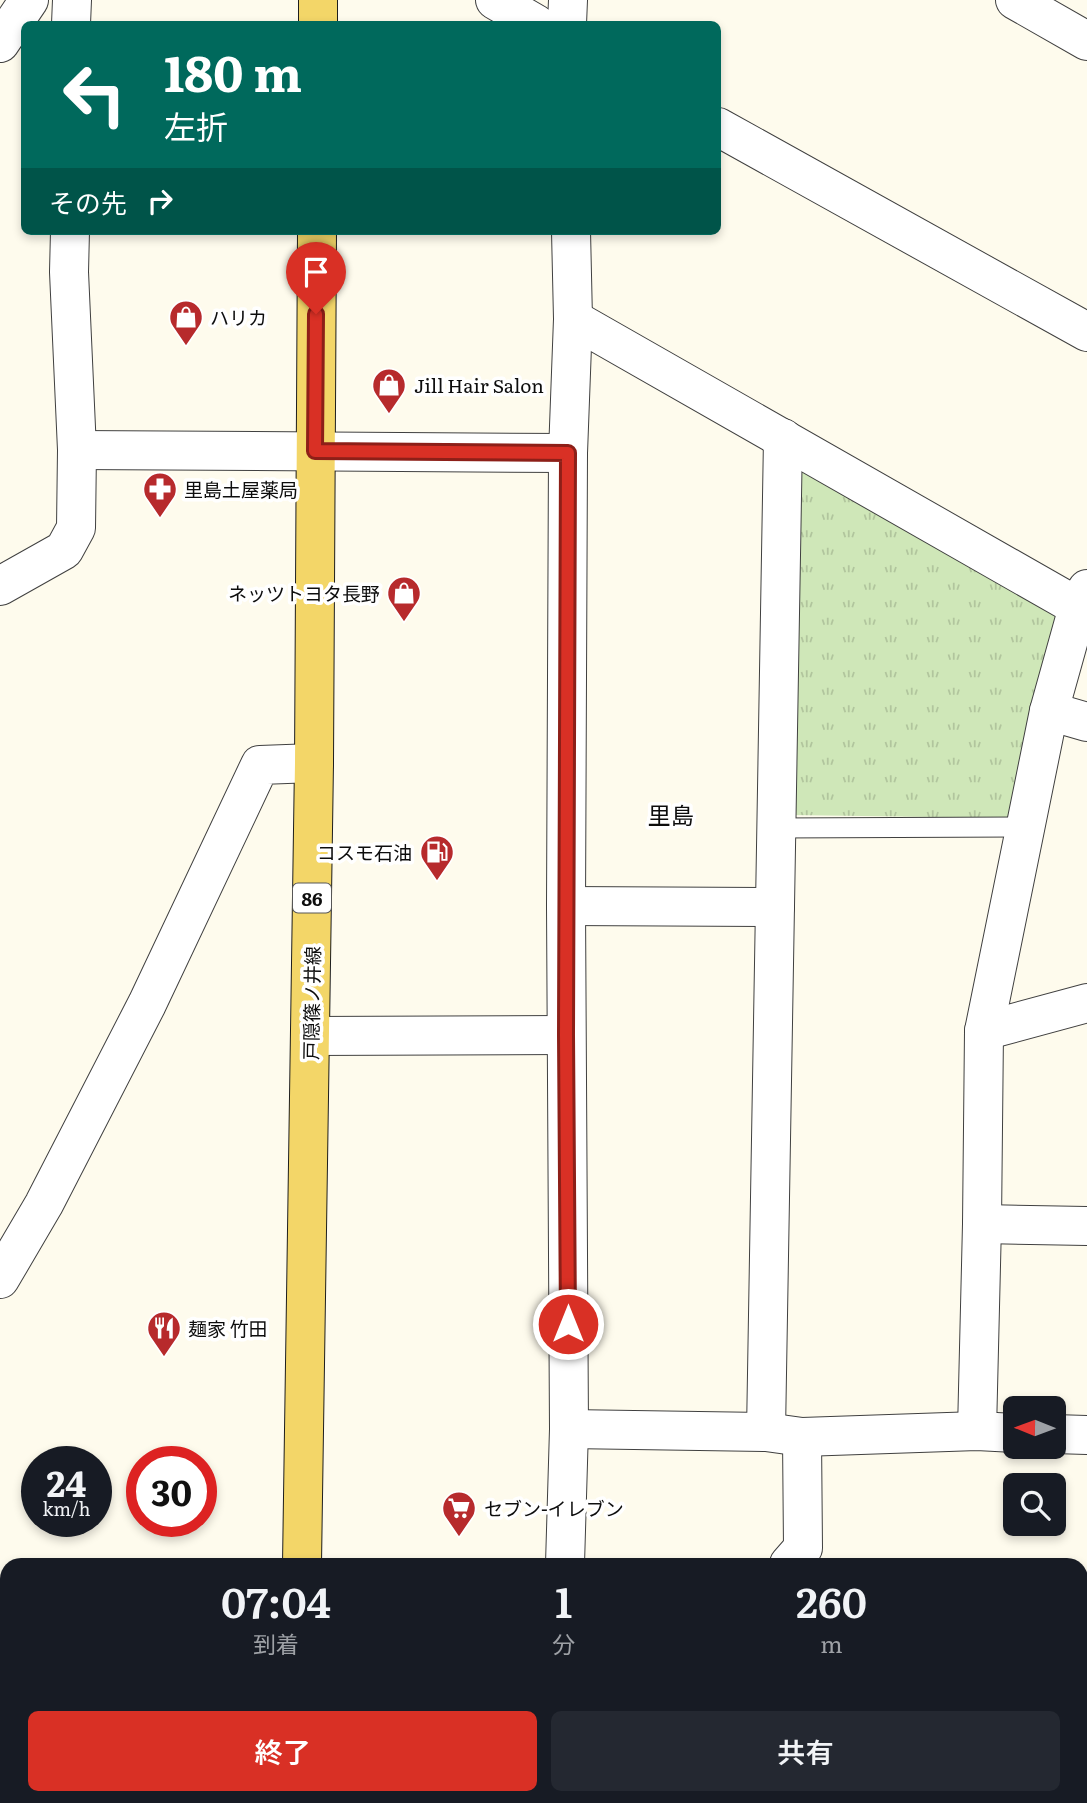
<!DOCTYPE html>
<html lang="ja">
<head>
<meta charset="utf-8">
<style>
	:root { --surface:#171b24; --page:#242831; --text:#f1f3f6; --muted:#9ea1a6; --accent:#d93025 }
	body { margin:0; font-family:Literata,"Noto Sans JP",serif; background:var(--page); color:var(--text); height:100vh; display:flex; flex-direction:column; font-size:26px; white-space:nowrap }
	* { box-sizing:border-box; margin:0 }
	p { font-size:23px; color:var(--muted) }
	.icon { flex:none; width:38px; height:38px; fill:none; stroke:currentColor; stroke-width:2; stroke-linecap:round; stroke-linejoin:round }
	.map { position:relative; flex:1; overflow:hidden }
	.sheet { position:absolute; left:0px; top:1558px; width:1088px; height:247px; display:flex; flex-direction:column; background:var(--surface); border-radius:21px 21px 0 0; box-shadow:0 4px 10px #0003 }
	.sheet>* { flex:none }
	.banner { position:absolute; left:21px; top:21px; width:700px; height:214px; border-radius:10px; box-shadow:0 4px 10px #0003; background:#00695c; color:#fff; overflow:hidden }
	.needle { width:46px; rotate:271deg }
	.controls { position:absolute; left:1003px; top:1396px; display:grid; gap:14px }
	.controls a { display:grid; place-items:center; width:63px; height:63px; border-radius:10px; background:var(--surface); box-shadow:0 4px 10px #0003; font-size:35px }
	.speed { position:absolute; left:21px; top:1446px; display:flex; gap:14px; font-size:35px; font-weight:700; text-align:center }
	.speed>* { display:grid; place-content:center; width:91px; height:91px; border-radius:50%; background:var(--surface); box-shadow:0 4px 10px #0003; line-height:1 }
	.speed small { font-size:18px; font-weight:400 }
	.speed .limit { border:10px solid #d22; background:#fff; color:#111 }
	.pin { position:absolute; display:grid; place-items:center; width:60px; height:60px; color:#fff; margin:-72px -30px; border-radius:50% 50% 50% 0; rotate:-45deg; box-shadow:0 0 7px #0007 }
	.pin .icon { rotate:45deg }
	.me { position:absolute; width:77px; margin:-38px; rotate:0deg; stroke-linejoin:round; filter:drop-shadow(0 0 5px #0008) }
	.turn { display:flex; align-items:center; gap:24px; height:147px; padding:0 28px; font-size:32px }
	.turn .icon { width:91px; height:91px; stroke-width:2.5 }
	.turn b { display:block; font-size:49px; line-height:60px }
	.then { display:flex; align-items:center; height:66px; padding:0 28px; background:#0003; gap:14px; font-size:26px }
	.eta { display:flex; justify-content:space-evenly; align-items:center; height:119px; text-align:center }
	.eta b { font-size:42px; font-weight:600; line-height:49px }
	.cta { display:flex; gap:14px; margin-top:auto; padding:14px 28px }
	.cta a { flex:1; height:80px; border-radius:10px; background:var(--accent); color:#fff; font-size:28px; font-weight:600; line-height:80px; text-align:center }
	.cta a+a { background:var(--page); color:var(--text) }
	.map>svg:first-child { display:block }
	.grass { fill:url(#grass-tufts) }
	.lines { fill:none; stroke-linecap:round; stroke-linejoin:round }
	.service-casing { stroke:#404040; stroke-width:21 }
	.minor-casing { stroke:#404040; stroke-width:40 }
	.primary-casing { stroke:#1e1e1e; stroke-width:40 }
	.service { stroke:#fff; stroke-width:19 }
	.minor { stroke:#fff; stroke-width:38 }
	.primary { stroke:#f3d668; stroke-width:38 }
	.route-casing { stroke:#8d1f18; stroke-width:18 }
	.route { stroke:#d93025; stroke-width:12 }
	.labels { text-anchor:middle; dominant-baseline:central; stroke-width:7; stroke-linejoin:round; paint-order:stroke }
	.shield { fill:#fff; stroke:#565656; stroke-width:2 }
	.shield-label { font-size:18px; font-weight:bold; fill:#0d0d0d }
	.poi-label { font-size:19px; fill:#0d0d0d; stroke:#fff; text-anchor:start }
	.street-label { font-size:19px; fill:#0d0d0d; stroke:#fff }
	.quarter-label { font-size:23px; fill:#0d0d0d; stroke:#fff }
</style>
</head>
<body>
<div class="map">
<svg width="1087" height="1803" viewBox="0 0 1087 1803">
	<defs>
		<pattern id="grass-tufts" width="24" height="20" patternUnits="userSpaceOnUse" patternTransform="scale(1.75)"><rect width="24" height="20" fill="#cfe7b8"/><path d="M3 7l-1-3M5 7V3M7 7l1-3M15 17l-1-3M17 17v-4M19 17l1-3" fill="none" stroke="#b1c59d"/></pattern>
	</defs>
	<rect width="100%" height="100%" fill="#fefbed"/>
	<path class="grass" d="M 791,463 L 1055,611 L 1059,628 L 1009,818 L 789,815 Z"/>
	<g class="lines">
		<g class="service-casing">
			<path id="service" d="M 776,828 L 1026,827"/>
		</g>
		<g class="minor-casing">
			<g id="minor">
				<path d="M 495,0 L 536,24"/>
				<path d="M 1015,0 L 1087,41"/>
				<path d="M 71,24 L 72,0"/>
				<path d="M 567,24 L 568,0"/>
				<path d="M 0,43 L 29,0"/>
				<path d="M 718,127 L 1087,332"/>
				<path d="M 573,319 L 1078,607"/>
				<path d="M 77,450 L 568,453"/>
				<path d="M 0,586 L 64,550 L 76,528 L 77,450 L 69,272 L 70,231"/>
				<path d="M 1049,711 L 1087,722"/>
				<path d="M 566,906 L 775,907"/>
				<path d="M 984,1031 L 1087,1003"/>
				<path d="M 310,1036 L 566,1035"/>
				<path d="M 982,1224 L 1087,1226"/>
				<path d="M 0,1279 L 44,1204 L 147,1004 L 260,765 L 314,763"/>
				<path d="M 569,1429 L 766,1432 L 802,1437 L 977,1431 L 1015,1433"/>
				<path d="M 977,1431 L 982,1224 L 984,1031 L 1049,711 L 1078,607 L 1087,589"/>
				<path d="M 766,1432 L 783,438"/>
				<path d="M 1054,1434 L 1087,1435"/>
				<path d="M 565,1564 L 569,1429 L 566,906 L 568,453 L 573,319 L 571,231"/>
				<path d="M 789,1564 L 803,1548 L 802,1437"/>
				<path d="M 1082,1643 L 1087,1638"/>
				<path d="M 593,1803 L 598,1797"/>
				<path d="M 918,1803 L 920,1797"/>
			</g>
		</g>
		<g class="primary-casing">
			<g id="primary">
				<path d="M 318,24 L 318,0"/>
				<path d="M 302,1564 L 314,763 L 317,231"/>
				<path d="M 299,1803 L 299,1797"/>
			</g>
		</g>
		<use href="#service" class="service"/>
		<use href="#minor" class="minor"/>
		<use href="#primary" class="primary"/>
	</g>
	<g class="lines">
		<g class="route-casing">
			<path id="route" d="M 316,314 L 315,451 L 568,453 L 566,1035 L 568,1324"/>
		</g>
		<use href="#route" class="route"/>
	</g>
	<defs>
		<g id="shop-pin" transform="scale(1.75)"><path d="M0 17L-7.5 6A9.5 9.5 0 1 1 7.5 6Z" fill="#b72a2c" stroke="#fff"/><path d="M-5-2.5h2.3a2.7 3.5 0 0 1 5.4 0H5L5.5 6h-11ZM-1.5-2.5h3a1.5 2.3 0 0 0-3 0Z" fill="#fff"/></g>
		<g id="pharmacy-pin" transform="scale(1.75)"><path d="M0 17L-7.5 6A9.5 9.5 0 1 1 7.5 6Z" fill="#b72a2c" stroke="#fff"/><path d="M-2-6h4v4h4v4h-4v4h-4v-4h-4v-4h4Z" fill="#fff"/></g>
		<g id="fuel-pin" transform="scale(1.75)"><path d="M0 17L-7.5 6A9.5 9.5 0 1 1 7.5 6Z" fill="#b72a2c" stroke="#fff"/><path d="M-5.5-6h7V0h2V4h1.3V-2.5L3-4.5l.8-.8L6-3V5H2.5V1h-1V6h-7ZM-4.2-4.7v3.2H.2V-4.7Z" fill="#fff"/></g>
		<g id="restaurant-pin" transform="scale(1.75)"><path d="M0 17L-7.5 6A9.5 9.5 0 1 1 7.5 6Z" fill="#b72a2c" stroke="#fff"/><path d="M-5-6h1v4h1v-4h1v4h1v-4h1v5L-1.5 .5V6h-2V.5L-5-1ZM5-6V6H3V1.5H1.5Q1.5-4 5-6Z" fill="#fff"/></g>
		<g id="supermarket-pin" transform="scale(1.75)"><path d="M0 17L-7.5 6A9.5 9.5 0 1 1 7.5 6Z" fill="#b72a2c" stroke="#fff"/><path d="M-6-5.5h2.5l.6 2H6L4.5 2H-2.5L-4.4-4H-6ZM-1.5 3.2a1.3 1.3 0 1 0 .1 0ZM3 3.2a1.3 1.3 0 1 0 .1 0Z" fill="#fff"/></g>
	</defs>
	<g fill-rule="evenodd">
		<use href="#shop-pin" x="186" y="317"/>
		<use href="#shop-pin" x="389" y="385"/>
		<use href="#pharmacy-pin" x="160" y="489"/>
		<use href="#shop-pin" x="404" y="593"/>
		<use href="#fuel-pin" x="437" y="852"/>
		<use href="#restaurant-pin" x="164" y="1328"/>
		<use href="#supermarket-pin" x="459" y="1508"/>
	</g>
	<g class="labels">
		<rect class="shield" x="293" y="883.5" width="38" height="29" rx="5"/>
		<g class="shield-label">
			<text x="312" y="898">86</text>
		</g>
		<g class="poi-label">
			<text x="210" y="317">ハリカ</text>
			<text x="414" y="385">Jill Hair Salon</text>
			<text x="184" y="489">里島土屋薬局</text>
			<text x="380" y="593" text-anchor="end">ネッツトヨタ長野</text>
			<text x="412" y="852" text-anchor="end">コスモ石油</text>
			<text x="188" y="1328">麺家 竹田</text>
			<text x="484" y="1508">セブン-イレブン</text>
		</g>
		<g class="street-label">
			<text transform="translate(311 1003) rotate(-89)">戸隠篠ノ井線</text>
		</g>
		<g class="quarter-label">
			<text x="671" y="814">里島</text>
		</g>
	</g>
</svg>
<div class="controls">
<a><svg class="needle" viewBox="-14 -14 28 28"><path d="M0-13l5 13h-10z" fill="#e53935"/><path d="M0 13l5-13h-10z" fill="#9ea1a6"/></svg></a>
<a><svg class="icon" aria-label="search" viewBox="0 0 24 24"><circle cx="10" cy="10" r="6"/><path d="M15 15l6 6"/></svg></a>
</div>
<div class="speed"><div>24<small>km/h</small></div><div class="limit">30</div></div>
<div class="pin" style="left:316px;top:314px;background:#d93025"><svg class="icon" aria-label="arrive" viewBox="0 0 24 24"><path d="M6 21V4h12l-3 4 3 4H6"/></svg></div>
<svg class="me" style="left:568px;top:1324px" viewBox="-20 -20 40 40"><circle r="17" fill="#d93025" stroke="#fff" stroke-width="3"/><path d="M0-11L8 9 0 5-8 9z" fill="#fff"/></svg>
<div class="banner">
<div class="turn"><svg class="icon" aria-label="left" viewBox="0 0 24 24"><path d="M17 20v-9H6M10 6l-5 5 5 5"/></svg><div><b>180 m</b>左折</div></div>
<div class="then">その先<svg class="icon" aria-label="right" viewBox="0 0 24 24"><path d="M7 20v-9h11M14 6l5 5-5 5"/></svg></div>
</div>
<section class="sheet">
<div class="eta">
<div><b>07:04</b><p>到着</p></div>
<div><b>1</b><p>分</p></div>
<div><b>260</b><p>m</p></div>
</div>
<div class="cta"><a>終了</a><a>共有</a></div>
</section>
</div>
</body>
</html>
